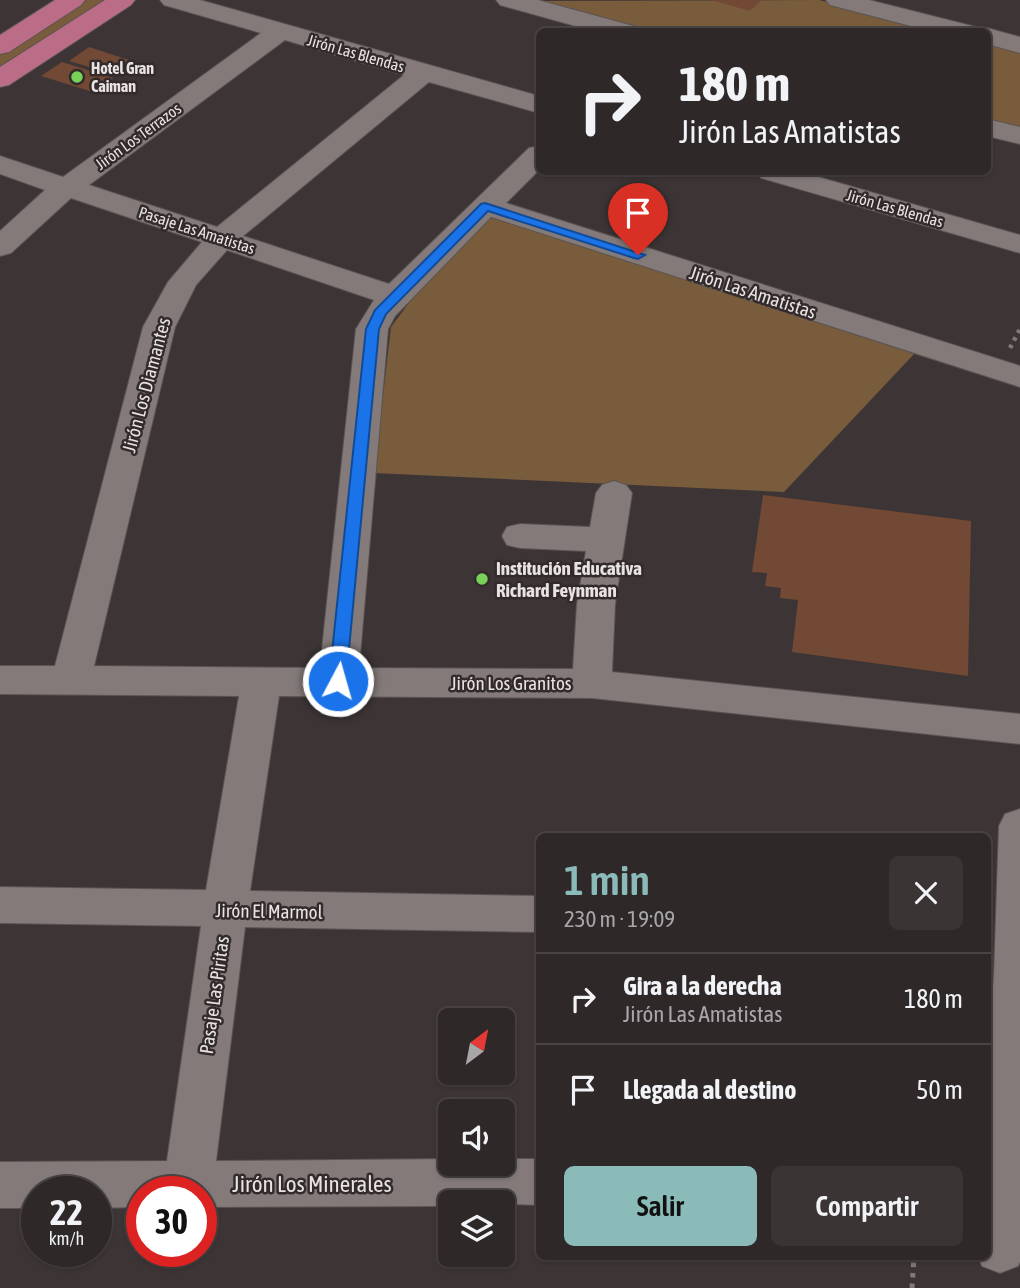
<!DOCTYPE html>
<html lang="es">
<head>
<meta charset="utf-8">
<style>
	:root { --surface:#2e2828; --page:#3a3434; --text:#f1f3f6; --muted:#a7a6a8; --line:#494445; --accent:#8bbbb9 }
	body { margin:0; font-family:"Asap Condensed",sans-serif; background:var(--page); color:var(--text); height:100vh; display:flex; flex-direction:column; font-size:26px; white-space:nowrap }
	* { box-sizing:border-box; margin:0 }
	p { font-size:23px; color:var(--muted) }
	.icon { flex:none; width:38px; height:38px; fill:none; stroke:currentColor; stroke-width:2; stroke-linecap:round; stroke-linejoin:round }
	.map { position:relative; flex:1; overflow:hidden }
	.panel { position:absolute; left:536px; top:833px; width:455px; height:427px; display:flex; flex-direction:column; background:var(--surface); border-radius:10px; box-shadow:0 2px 5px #0004,0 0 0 2px var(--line) }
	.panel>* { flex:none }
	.top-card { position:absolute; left:536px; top:28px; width:455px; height:147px; border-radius:10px; box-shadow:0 2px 5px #0004,0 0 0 2px var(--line); background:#2e2828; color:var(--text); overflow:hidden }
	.needle { width:46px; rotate:32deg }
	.fabs { position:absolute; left:438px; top:1008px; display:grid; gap:14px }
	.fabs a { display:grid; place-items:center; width:77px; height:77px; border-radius:10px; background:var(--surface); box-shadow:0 2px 5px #0004,0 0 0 2px var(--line); font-size:35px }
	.speed { position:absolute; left:21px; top:1176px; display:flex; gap:14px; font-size:35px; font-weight:700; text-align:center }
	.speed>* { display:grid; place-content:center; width:91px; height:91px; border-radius:50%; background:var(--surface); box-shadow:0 2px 5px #0004,0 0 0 2px var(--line); line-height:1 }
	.speed small { font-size:18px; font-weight:400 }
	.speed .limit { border:10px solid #d22; background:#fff; color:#111 }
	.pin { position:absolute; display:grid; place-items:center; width:60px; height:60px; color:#fff; margin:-72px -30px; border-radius:50% 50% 50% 0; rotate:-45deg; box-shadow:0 0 7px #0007 }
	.pin .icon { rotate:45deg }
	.me { position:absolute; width:77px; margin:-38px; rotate:6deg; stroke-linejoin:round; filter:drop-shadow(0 0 5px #0008) }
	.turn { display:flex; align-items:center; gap:24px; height:147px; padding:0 28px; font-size:32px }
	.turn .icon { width:91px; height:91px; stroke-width:2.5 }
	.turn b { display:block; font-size:49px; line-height:60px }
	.round { display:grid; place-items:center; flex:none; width:74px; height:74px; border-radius:10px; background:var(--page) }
	.head { display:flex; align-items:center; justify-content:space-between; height:119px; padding:0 28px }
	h1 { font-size:42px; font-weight:600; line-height:52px; color:var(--accent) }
	.action { display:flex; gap:14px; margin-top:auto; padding:14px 28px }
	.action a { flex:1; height:80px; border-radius:10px; background:var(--accent); color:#111; font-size:28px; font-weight:600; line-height:80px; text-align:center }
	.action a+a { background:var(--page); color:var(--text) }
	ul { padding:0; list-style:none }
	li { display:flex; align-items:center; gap:21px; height:91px; padding:0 28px; border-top:2px solid var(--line) }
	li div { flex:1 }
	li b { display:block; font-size:26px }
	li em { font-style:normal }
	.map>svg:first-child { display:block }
	.green { fill:#785c3c }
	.building { fill:#714935 }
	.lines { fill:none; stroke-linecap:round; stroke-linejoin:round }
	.minor-casing { stroke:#5b5453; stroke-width:2 }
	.major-casing { stroke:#5b5453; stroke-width:2 }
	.path-far1 { stroke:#807979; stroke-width:4.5; stroke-dasharray:3.5 5; stroke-linecap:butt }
	.path { stroke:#807979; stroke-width:5; stroke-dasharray:4.5 6; stroke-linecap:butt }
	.minor { fill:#837a79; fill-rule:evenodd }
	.major { fill:#bb6d87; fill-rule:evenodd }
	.route { fill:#1a73e8; stroke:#114b97; stroke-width:2 }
	.poi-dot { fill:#78d158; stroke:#332b2b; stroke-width:2.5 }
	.labels { text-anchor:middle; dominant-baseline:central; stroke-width:5; stroke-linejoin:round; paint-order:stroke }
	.far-street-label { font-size:16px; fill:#e7e3e2; stroke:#332b2b }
	.far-poi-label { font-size:16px; font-weight:bold; fill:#e7e3e2; stroke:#332b2b; text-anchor:start }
	.street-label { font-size:19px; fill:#e7e3e2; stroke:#332b2b }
	.poi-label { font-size:19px; font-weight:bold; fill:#e7e3e2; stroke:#332b2b; text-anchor:start }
	.near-street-label { font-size:23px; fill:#e7e3e2; stroke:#332b2b }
</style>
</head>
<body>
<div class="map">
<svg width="1020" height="1288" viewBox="0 0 1020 1288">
	<rect width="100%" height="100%" fill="#3d3535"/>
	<g class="green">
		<path d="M 83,0 L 114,0 L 0,74 L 0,52 Z"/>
		<path d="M 819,0 L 946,31 L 640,31 L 525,1 Z"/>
		<path d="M 987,42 L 1020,50 L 1020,132 L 987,124 Z"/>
		<path d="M 491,215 L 915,353 L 784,492 L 374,473 L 391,327 L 414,296 Z"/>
	</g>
	<g class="building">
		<path d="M 712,0 L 762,0 L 750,11 Z"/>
		<path d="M 89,47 L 132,61 L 113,74 L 69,61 Z"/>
		<path d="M 62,62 L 113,78 L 93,92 L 41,76 Z"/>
		<path d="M 763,495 L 971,521 L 968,676 L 792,652 L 798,600 L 780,598 L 781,588 L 765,586 L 767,573 L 752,572 Z"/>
	</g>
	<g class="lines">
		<g class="minor-casing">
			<g id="minor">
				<path d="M 160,0 L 200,0 L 539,96 L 539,113 L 429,82 L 243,236 L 389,284 L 529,148 L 539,146 L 539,170 L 506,203 L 1020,366 L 1020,387 L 491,217 L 395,316 L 388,329 L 359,668 L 573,669 L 577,604 L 586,551 L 520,548 L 507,545 L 502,536 L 507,527 L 520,524 L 590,527 L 596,493 L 602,485 L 614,481 L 626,485 L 632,493 L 615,604 L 612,672 L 1020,714 L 1020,744 L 592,698 L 279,696 L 250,891 L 539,896 L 539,932 L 245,927 L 216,1161 L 450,1159 L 450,1164 L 502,1164 L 502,1159 L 539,1159 L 539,1205 L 450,1202 L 450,1206 L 201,1207 L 201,1192 L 142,1192 L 142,1207 L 96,1208 L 96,1192 L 37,1192 L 37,1208 L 0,1208 L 0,1162 L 167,1161 L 201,926 L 0,923 L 0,887 L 206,890 L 239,696 L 0,694 L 0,666 L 55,666 L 143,327 L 168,282 L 202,242 L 71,198 L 11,253 L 0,256 L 0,231 L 45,190 L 0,174 L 0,156 L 63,177 L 261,33 L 164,5 ZM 285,40 L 404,75 L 217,227 L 89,185 ZM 227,250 L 374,300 L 356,329 L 320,668 L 94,666 L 175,327 L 196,285 Z"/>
				<path d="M 496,0 L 538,0 L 637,27 L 640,32 L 597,32 L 500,5 Z"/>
				<path d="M 826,0 L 869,0 L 976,27 L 979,30 L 987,28 L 1020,37 L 1020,53 L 987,44 L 987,32 L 934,32 L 830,5 Z"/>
				<path d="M 987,119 L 1020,127 L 1020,144 L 987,136 Z"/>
				<path d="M 757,172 L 801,172 L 1020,235 L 1020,253 L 761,178 Z"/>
				<path d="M 1020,809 L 1020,1262 L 1018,1266 L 1000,1273 L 982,1266 L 978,1256 L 987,1256 L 987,1074 L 994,973 L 999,826 L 1005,814 Z"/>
			</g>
		</g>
		<g class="major-casing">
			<g id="major">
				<path d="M 55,0 L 85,0 L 81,5 L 9,52 L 0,54 L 0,35 Z"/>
				<path d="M 105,0 L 135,0 L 131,5 L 9,85 L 0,87 L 0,67 Z"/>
			</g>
		</g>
		<path class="path-far1" d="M 1010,348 L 1020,329"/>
		<path class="path" d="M 912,1288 L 914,1256"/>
		<use href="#minor" class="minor"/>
		<use href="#major" class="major"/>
	</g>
	<path class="route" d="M 485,203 L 645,255 L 638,259 L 634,258 L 488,211 L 386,314 L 379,329 L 346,681 L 343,686 L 332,686 L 329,681 L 366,329 L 375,310 L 481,204 Z"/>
	<g class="poi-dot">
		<circle cx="77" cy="77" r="7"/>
		<circle cx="482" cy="579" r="7"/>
	</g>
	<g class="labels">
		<g class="far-street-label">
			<text transform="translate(356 53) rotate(16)">Jirón Las Blendas</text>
			<text transform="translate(138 136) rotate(-36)">Jirón Los Terrazos</text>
			<text transform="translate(895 208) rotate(16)">Jirón Las Blendas</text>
			<text transform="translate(197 230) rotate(18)">Pasaje Las Amatistas</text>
		</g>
		<g class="far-poi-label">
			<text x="91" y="68">Hotel Gran<tspan x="91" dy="18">Caiman</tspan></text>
		</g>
		<g class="street-label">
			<text transform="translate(753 292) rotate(18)">Jirón Las Amatistas</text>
			<text transform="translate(146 385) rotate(-75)">Jirón Los Diamantes</text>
			<text x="511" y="683">Jirón Los Granitos</text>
			<text transform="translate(269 911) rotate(1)">Jirón El Marmol</text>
			<text transform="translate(214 995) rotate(-82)">Pasaje Las Piritas</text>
		</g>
		<g class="poi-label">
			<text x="496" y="568">Institución Educativa<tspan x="496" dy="22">Richard Feynman</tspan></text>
		</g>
		<g class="near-street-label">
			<text x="312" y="1184">Jirón Los Minerales</text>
		</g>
	</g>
</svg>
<div class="fabs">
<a><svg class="needle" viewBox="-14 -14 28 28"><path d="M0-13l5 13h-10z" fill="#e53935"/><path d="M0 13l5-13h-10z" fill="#a7a6a8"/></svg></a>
<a><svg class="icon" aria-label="sound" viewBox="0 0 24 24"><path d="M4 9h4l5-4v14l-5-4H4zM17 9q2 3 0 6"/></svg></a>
<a><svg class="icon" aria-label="layers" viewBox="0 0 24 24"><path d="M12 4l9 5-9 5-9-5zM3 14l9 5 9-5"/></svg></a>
</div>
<div class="speed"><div>22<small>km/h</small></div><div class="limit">30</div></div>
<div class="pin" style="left:638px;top:255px;background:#d93025"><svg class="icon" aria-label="arrive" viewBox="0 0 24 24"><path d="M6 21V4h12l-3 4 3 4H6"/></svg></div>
<svg class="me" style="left:338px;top:681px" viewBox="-20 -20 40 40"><circle r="17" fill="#1a73e8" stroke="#fff" stroke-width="3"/><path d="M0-11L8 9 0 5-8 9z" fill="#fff"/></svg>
<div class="top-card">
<div class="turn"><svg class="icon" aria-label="right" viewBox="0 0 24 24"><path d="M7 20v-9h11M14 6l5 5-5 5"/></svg><div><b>180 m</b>Jirón Las Amatistas</div></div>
</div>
<section class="panel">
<div class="head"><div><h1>1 min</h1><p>230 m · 19:09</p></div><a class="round"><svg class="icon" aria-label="close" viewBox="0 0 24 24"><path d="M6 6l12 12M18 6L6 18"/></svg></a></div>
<ul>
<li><svg class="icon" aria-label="right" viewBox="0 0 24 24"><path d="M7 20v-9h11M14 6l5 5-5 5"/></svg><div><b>Gira a la derecha</b><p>Jirón Las Amatistas</p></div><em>180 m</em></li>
<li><svg class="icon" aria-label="arrive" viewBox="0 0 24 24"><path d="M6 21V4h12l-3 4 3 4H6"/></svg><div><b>Llegada al destino</b></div><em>50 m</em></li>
</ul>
<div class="action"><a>Salir</a><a>Compartir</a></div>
</section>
</div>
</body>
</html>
